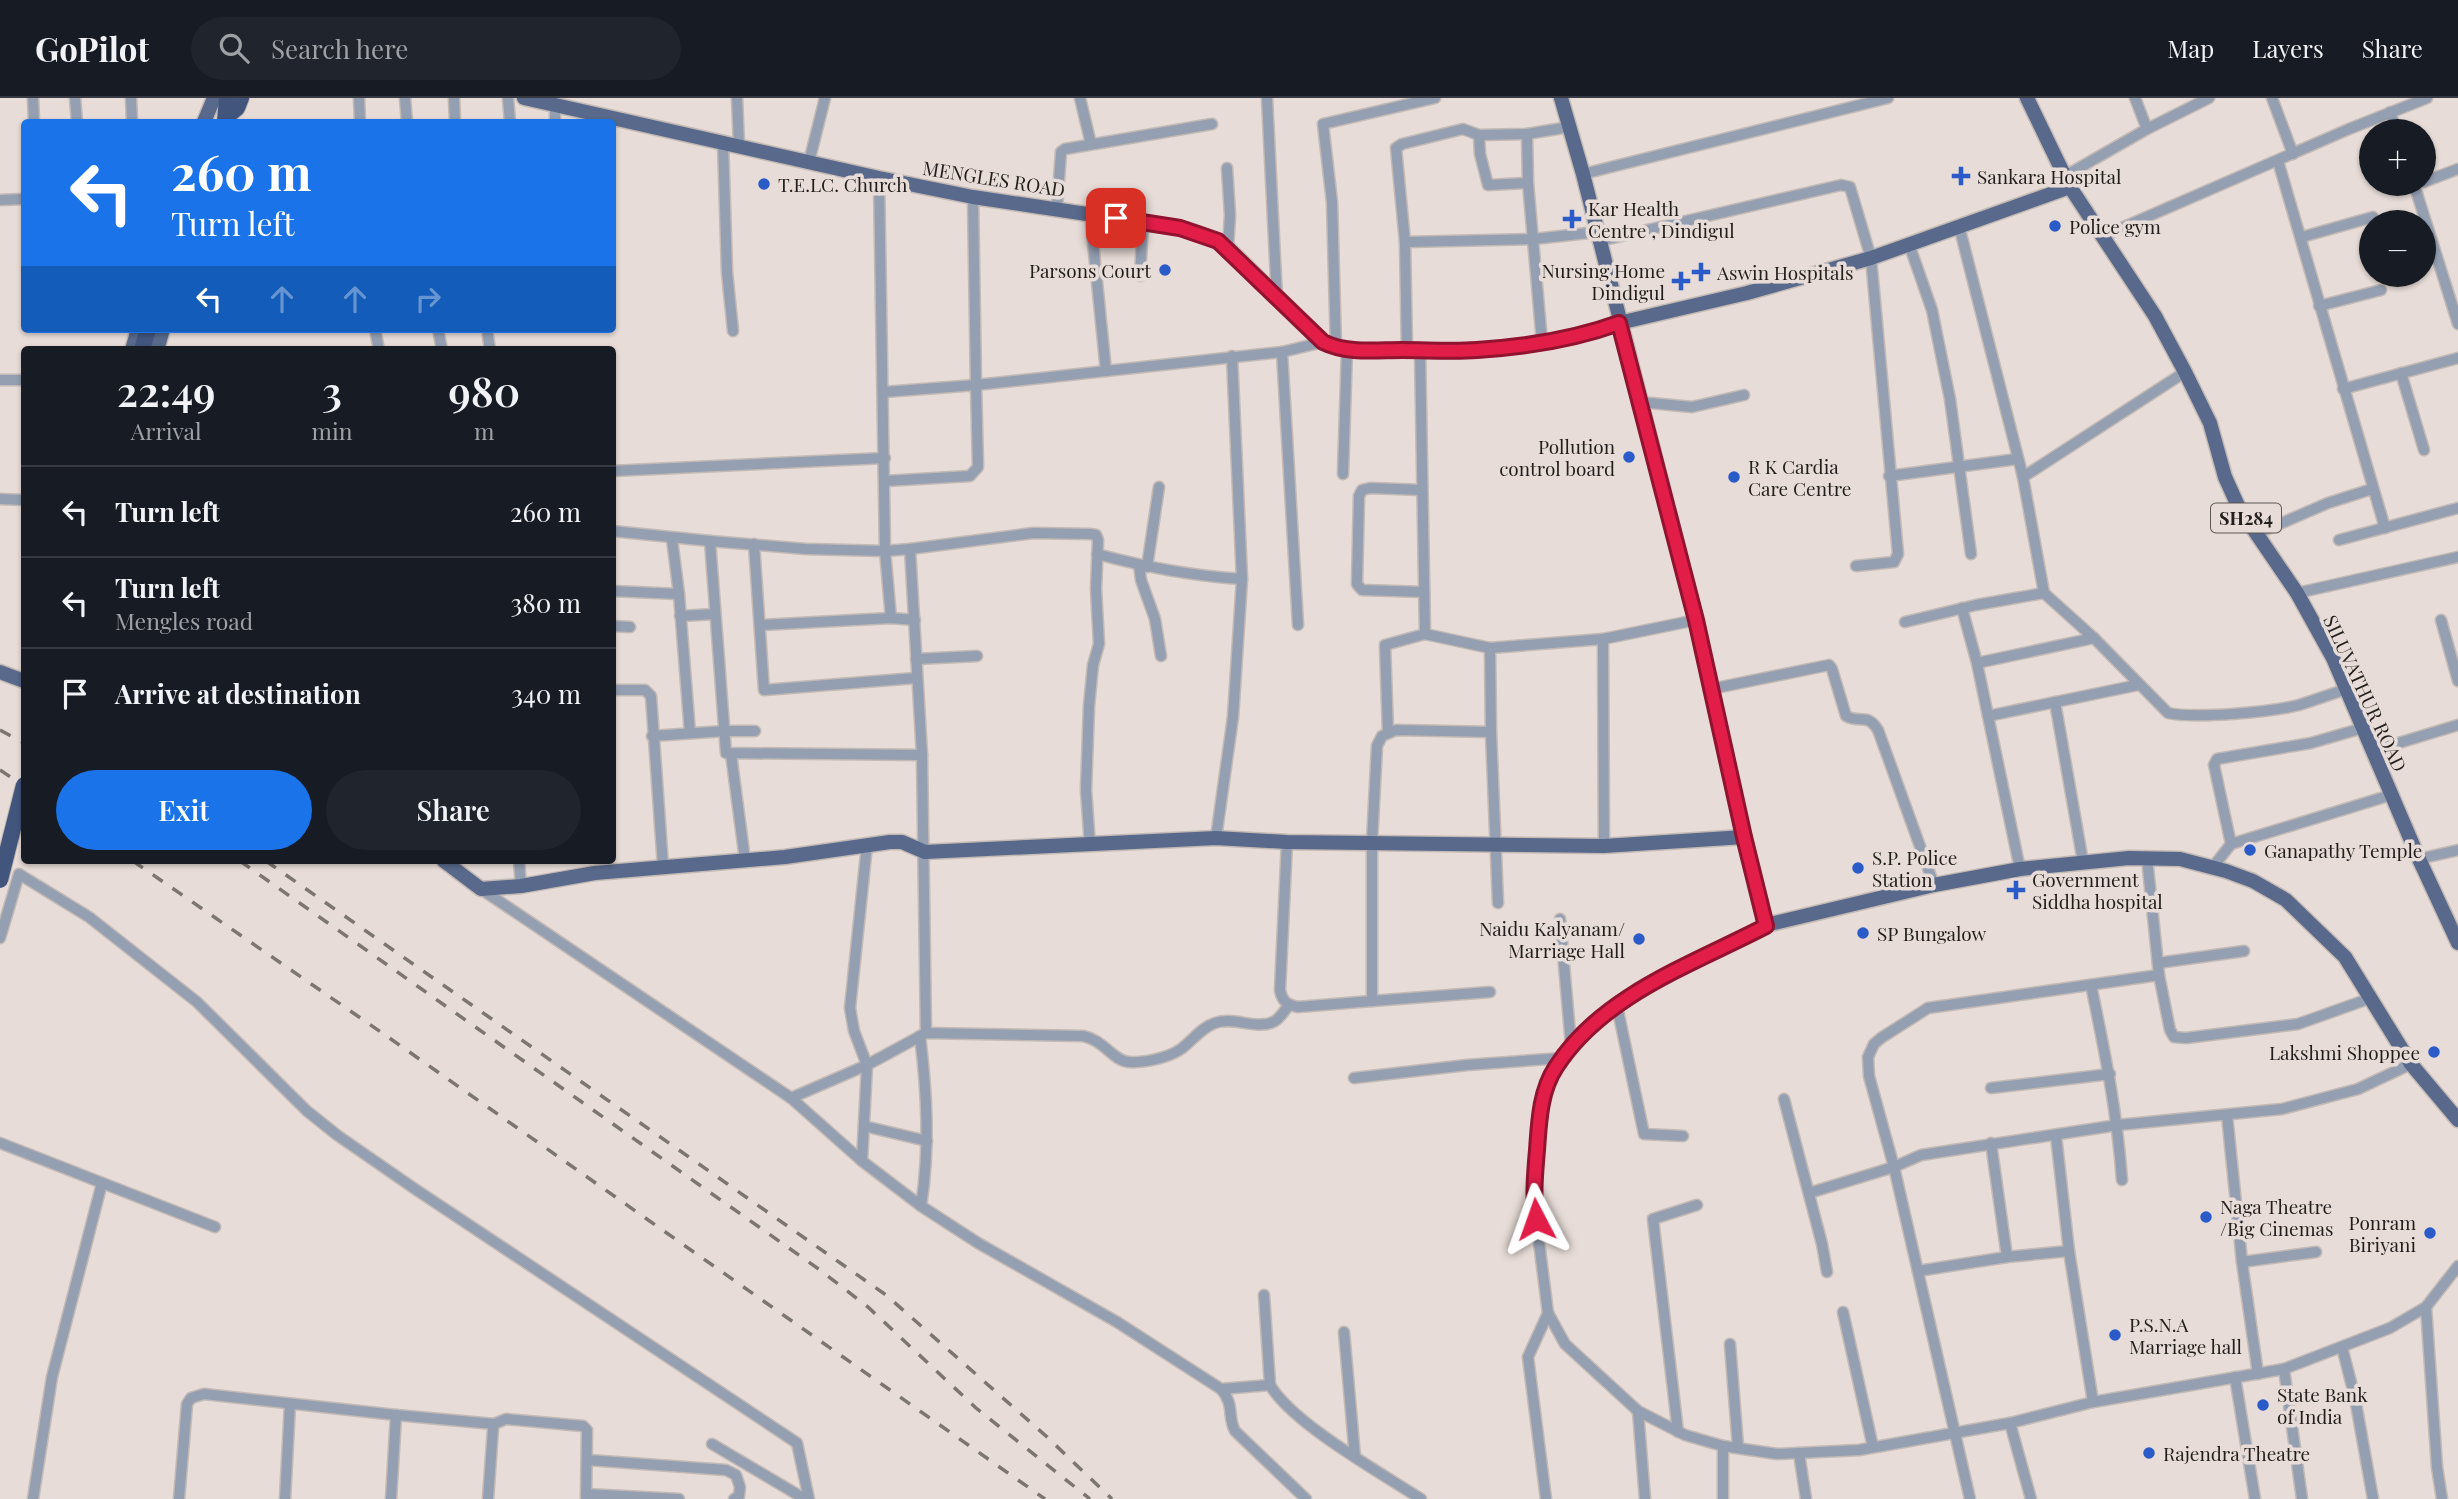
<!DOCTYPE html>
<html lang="en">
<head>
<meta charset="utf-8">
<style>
	:root { --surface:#171b24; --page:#20242c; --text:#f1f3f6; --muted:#9ea1a6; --line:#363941; --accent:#1a73e8 }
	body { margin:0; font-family:"Playfair Display",serif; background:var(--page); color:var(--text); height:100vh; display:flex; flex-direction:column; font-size:26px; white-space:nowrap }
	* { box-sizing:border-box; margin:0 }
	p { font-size:23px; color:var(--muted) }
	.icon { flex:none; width:38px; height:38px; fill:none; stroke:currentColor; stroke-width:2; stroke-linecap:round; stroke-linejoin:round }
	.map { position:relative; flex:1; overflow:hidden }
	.drawer { position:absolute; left:21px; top:248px; width:595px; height:518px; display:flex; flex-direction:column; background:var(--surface); border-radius:7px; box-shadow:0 2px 5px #0004 }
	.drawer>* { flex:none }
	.hud { position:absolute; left:21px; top:21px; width:595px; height:214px; border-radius:7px; box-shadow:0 2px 5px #0004; background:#1a73e8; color:#fff; overflow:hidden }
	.fabs { position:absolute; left:2359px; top:21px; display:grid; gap:14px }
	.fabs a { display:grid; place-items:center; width:77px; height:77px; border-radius:50%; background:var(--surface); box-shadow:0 2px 5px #0004; font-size:35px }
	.pin { position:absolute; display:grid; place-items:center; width:60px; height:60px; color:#fff; margin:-30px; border-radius:14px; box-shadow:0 4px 10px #0006 }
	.me { position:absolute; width:77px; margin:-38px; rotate:356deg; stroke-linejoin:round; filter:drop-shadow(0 0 5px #0008) }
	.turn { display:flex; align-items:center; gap:24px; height:147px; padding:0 35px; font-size:32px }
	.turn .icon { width:91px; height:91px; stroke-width:2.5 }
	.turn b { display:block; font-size:49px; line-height:60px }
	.lanes { display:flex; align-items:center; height:66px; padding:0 35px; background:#0003; justify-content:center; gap:35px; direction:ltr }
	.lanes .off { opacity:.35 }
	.eta { display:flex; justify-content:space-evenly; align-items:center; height:119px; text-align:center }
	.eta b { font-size:42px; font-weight:600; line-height:49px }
	.primary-button { display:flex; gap:14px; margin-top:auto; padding:14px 35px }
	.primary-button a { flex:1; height:80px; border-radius:42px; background:var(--accent); color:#fff; font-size:28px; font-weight:600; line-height:80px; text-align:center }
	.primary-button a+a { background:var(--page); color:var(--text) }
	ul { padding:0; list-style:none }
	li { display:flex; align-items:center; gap:21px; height:91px; padding:0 35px; border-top:2px solid var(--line) }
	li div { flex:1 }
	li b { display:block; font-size:26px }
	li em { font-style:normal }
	header { display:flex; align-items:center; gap:42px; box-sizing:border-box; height:98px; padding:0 35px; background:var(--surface); border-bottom:2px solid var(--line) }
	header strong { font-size:33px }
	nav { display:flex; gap:38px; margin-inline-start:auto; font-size:24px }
	.search { width:490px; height:63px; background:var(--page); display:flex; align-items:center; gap:18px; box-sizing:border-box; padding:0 24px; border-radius:38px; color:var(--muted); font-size:26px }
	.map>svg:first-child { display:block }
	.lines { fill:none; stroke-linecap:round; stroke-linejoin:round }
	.minor-casing { stroke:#c4bab5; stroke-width:13 }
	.major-casing { stroke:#c4bab5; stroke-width:17 }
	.highway-casing { stroke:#c4bab5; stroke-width:18 }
	.minor { stroke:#949fb2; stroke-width:10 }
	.major { stroke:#58698b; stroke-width:14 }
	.highway { stroke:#42557d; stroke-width:16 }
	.rail { stroke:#7c7572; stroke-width:3.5; stroke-dasharray:12 12; stroke-linecap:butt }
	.highway-bridge-casing { stroke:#c4bab5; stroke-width:18; stroke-linecap:butt }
	.highway-bridge { stroke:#42557d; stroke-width:16 }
	.route-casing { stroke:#92132f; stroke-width:18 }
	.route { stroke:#e11d48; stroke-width:12 }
	.poi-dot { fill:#2b5ac9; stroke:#e7dcd7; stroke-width:2.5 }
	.labels { text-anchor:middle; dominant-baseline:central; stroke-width:7; stroke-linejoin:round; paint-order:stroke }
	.shield { fill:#e7dcd7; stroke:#5d5754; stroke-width:2 }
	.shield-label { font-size:18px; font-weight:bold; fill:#221e1c }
	.poi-label { font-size:19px; fill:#221e1c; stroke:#e7dcd7; text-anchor:start }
	.street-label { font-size:19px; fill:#221e1c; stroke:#e7dcd7 }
</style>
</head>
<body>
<header>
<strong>GoPilot</strong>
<div class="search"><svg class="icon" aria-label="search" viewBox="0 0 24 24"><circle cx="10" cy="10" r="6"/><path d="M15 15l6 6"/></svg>Search here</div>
<nav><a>Map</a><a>Layers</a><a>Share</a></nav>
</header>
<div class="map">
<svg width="2458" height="1401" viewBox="0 0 2458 1401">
	<rect width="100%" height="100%" fill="#e7dcd7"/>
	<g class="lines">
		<g class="minor-casing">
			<g id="minor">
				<path d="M 33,0 L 34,24"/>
				<path d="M 75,0 L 77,24"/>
				<path d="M 131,0 L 132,24"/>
				<path d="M 359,0 L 360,24"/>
				<path d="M 405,0 L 407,24"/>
				<path d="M 454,0 L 455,24"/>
				<path d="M 508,0 L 510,24"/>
				<path d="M 737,0 L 739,47"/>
				<path d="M 1080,0 L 1091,46"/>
				<path d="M 1267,0 L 1277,201"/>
				<path d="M 2135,0 L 2147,31"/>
				<path d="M 2272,0 L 2293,56"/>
				<path d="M 555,8 L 555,24"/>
				<path d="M 2390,14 L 2396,33"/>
				<path d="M 1527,36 L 1528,85 L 1542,244"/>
				<path d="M 1479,37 L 1480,56 L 1488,87 L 1528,85"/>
				<path d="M 723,44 L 727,174 L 733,233"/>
				<path d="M 2278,63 L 2385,430"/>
				<path d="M 809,64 L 825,0"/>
				<path d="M 1227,70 L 1230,117 L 1228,150"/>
				<path d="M 1583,76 L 1888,0"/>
				<path d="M 2065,78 L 2147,31 L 2209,0"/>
				<path d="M 879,80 L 885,453 L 910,451 L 922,657 L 926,935"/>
				<path d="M 2424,84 L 2458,71"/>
				<path d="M 2414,86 L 2458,226"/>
				<path d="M 973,99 L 976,287 L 1282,254 L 1323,244"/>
				<path d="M 0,102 L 24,101"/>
				<path d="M 1057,110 L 1061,54 L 1065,51 L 1212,26"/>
				<path d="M 1090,115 L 1106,273"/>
				<path d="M 1959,128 L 2023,379 L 2044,495 L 2094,540 L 2168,615 C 2195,621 2272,614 2299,607 C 2315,602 2331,596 2347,591"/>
				<path d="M 2103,138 L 2349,31 L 2427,0"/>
				<path d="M 2302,139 L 2373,119"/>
				<path d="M 1600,143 L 1841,87 L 1850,89 L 1871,160 L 1898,456 L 1894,464 L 1856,468"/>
				<path d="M 1405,144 L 1534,141 L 1597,134"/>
				<path d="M 1909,146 L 1932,212 L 1950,301 L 1971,456"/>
				<path d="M 1140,178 L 1143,124"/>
				<path d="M 2319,208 L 2381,192"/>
				<path d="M 375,231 L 379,252"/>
				<path d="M 438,231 L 442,252"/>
				<path d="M 487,231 L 490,252"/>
				<path d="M 1336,250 L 1332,104 L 1323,26 L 1435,0"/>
				<path d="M 1407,252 L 1405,144 L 1396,50 L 1402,46 L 1463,31 L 1479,37 L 1527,36 L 1569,29"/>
				<path d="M 1420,252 L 1425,536 L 1490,550"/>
				<path d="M 1282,254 L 1298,527"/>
				<path d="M 2401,275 L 2424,352"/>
				<path d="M 0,282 L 24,282"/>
				<path d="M 2343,291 L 2458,260"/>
				<path d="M 884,294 L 976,287 L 978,369 L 970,378 L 885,383"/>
				<path d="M 1640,304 L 1692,309 L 1744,297"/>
				<path d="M 612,373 L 885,360"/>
				<path d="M 1343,376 L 1347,251"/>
				<path d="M 1889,378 L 2017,361"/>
				<path d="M 2023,379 L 2185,274"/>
				<path d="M 1422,392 L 1370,390 L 1362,392 L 1359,398 L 1357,486 L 1362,492 L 1424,494"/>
				<path d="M 0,401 L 24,402"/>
				<path d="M 612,433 L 710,443"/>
				<path d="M 2256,436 L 2328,405 L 2372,391"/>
				<path d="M 672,441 L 679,496 L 690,635"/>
				<path d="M 2339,442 L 2458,410"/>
				<path d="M 754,446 L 764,592 L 916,580"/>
				<path d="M 910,451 L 1033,435 L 1090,436 L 1096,437 L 1098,442 L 1096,491 L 1099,546 L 1093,567 L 1089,608 L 1086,692 L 1090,748"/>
				<path d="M 1097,456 C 1145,469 1192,478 1242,481"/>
				<path d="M 1139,467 L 1141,482 L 1155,521 L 1161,558"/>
				<path d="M 1147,469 L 1159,389"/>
				<path d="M 612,493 L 679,496"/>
				<path d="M 2297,495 L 2458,459"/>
				<path d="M 1962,510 L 1977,565 L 2020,771"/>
				<path d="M 680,518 L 715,516"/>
				<path d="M 891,520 L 885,453 L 806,451 L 710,443 L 726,655 L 922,657"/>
				<path d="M 2441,522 L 2458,583"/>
				<path d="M 1905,524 L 1976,507 L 2044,495"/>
				<path d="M 761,527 L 891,520 L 915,522"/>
				<path d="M 612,528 L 630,529"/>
				<path d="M 1603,541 L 1696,522"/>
				<path d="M 916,561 L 977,558"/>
				<path d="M 1977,565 L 2094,540"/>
				<path d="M 1711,591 L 1829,567 L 1832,571 L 1846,618 C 1860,626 1867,614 1878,632 L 1934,787"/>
				<path d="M 612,592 L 645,592 L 651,598 L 663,768"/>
				<path d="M 2055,604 L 2083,764"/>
				<path d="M 1988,618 L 2138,587"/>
				<path d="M 2363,630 L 2311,645 L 2217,661 L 2214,667 L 2231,746 L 2391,697"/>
				<path d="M 1491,634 L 1498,805"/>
				<path d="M 1388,635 L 1385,547 L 1425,536"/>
				<path d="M 652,638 L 725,633 L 755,633"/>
				<path d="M 2372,653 L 2458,627"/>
				<path d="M 731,656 L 745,762"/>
				<path d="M 1216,740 L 1233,619 L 1242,481 L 1232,258"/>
				<path d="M 1287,744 L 1280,892 C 1282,903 1287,907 1298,909 L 1372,903 L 1372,744 L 1377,648 L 1382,638 L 1396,632 L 1491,634 L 1490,550 L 1603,541 L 1604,748"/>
				<path d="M 2147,760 L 2159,877 L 2170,932 L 2174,939 L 2186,940 L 2298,926 L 2371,900"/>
				<path d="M 2419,761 L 2458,752"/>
				<path d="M 519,763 L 521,788"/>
				<path d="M 2213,769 L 2231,746"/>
				<path d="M 481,791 L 791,1000 L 862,1063 L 921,1108 L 978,1145 L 1117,1224 L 1221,1291 C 1235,1307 1227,1318 1235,1333 L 1306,1401"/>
				<path d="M 1560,821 L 1571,947"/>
				<path d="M 1766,827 L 1642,891 L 1596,924 L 1571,947 L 1554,970 L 1541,1008 L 1533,1097 L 1548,1215 L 1565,1246 L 1638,1313 L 1685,1337 L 1723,1348 L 1777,1356 L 1859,1352 L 2010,1325 L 2093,1304 L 2284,1271 L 2390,1230 L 2426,1209 L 2458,1168"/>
				<path d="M 0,840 L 19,776 L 89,819 L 197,904 L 307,1013 L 337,1037 L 415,1091 L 797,1345 L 809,1401"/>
				<path d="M 2158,865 L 2244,853"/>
				<path d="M 2091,887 C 2105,955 2117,1013 2122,1082"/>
				<path d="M 1372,903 L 1490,894"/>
				<path d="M 1617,908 L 1644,1036 L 1683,1038"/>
				<path d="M 920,938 C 927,995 930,1051 921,1108"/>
				<path d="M 1354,980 L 1467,967 L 1563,960"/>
				<path d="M 1991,990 L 2110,976"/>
				<path d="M 791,1000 L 867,967 L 926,935 L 1083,938 C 1104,942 1113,963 1129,964 C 1144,965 1168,960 1181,951 C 1192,943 1202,929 1215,925 C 1234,918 1258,933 1275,923 C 1280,920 1285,912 1289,907"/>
				<path d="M 1784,1001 L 1822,1146 L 1827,1174"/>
				<path d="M 2227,1017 L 2242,1164 L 2258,1276"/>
				<path d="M 864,1028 L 927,1043"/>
				<path d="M 2056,1038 L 2069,1153 L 2093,1304"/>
				<path d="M 0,1045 L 215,1129"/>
				<path d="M 1991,1045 L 2007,1159"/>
				<path d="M 862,1063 L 867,967 L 854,933 L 850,910 L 867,747"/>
				<path d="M 1809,1095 L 1894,1069 L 1921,1057 L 2118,1027 L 2282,1011 L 2358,991 L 2411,966"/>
				<path d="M 2242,1164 L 2316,1154"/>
				<path d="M 1918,1173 L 2007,1159 L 2069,1153"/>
				<path d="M 1264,1197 L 1270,1287 C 1293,1326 1381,1375 1421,1401"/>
				<path d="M 2426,1209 L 2437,1369 L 2442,1401"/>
				<path d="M 1843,1214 L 1873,1349"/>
				<path d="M 1344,1234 L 1355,1359"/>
				<path d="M 1730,1246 L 1738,1349"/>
				<path d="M 2342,1249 L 2355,1300 L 2373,1401"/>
				<path d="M 2284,1271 L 2302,1401"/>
				<path d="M 2235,1279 L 2255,1401"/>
				<path d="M 1221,1291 L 1270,1287"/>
				<path d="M 1638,1313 L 1645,1401"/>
				<path d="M 396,1317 L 494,1326"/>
				<path d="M 2010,1325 L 2031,1401"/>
				<path d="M 1678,1334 L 1653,1121 L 1697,1107"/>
				<path d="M 712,1346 L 805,1401"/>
				<path d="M 1723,1348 L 1723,1401"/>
				<path d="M 1799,1355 L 1806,1401"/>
				<path d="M 588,1362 L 726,1372 L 736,1377 L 740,1389 L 739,1398 L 734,1401"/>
				<path d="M 586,1396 L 679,1401"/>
				<path d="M 33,1401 L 52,1279 L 102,1085"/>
				<path d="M 179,1401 L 187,1306 L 191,1300 L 204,1296 L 396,1317 L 391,1401"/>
				<path d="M 285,1401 L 290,1306"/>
				<path d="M 488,1401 L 493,1331 L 494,1326 L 506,1321 L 583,1328 L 587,1332 L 586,1401"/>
				<path d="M 1546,1401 L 1528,1259 L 1548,1215"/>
				<path d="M 1970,1401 L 1894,1069 L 1869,978 L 1868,959 L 1874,946 L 1881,940 L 1928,910 L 2159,877"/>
			</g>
		</g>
		<g class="major-casing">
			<g id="major">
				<path d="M 524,0 L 879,80 L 973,99 L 1180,130 C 1197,134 1213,139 1228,150 L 1323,244 C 1347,256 1376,252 1402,252 C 1427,252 1452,254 1477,252 C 1525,249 1575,241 1619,225 L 1747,195 L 1871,160 L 2070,89"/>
				<path d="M 1561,0 L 1583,76 L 1696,522 L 1744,739 L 1766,827 L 1934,787 L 2020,771 L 2129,760 L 2180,761 L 2226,773 L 2253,783 L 2286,802 L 2345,859 L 2411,966 L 2458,1022"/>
				<path d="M 2027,0 L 2070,89 L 2155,218 L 2185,274 L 2210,325 L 2225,379 L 2239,410 L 2297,495 L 2333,560 L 2419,761 L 2458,845"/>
				<path d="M 204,24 L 214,0"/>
				<path d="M 132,252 L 138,231"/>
				<path d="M 157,252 L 163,231"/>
				<path d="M 0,574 L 24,583"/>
				<path d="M 444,763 L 481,791 L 521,788 L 595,775 L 785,759 L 890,744 L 902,744 L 925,754 L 1216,740 L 1287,744 L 1604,748 L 1744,739"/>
			</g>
		</g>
		<g class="highway-casing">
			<g id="highway">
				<path d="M 226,19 L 237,10 L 241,0"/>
				<path d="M 225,24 L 227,0"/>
				<path d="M 142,252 L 148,231"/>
			</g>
		</g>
		<use href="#minor" class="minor"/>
		<use href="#major" class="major"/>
		<use href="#highway" class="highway"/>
		<g class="rail">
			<path d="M 0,632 L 24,645"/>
			<path d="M 0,672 L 24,688"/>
			<path d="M 133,763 L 388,939 L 1045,1401"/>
			<path d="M 240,763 L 820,1172 L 868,1209 L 976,1310 L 1090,1401"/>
			<path d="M 266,763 L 886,1197 L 1046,1338 L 1112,1401"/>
		</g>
		<g class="highway-bridge-casing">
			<path id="highway-bridge" d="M 0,782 L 24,687"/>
		</g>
		<use href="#highway-bridge" class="highway-bridge"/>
	</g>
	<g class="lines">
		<g class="route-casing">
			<path id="route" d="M 1116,120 L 1180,130 L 1218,143 L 1323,244 C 1347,256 1376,252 1402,252 C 1427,252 1453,254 1477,252 C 1525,249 1575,241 1619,225 L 1696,522 L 1744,739 L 1766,828 C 1693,866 1602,897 1556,969 C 1540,993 1539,1024 1537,1052 C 1535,1075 1533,1097 1536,1121"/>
		</g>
		<use href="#route" class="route"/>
	</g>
	<g class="poi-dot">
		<path d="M1957.5 67.5h7v7h7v7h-7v7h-7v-7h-7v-7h7z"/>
		<circle cx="764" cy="86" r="7"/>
		<path d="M1568.5 110.5h7v7h7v7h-7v7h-7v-7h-7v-7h7z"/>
		<circle cx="2055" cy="128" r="7"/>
		<circle cx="1165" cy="172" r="7"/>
		<path d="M1697.5 163.5h7v7h7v7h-7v7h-7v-7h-7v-7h7z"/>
		<path d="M1677.5 172.5h7v7h7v7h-7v7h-7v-7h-7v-7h7z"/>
		<circle cx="1629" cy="359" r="7"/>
		<circle cx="1734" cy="379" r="7"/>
		<circle cx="2250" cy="752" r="7"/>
		<circle cx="1858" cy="770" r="7"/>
		<path d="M2012.5 781.5h7v7h7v7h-7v7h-7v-7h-7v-7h7z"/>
		<circle cx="1863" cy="835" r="7"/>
		<circle cx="1639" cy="841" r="7"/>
		<circle cx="2434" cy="954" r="7"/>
		<circle cx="2206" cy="1119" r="7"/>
		<circle cx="2430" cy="1135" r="7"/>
		<circle cx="2115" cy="1237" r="7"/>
		<circle cx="2263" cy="1307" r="7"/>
		<circle cx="2149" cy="1355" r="7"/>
	</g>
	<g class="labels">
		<rect class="shield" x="2211" y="405.5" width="70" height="29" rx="5"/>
		<g class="shield-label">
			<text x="2246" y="420">SH284</text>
		</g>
		<g class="poi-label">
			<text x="1977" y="78">Sankara Hospital</text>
			<text x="778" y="86">T.E.LC. Church</text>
			<text x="1588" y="110">Kar Health<tspan x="1588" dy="22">Centre , Dindigul</tspan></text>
			<text x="2069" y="128">Police gym</text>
			<text x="1151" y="172" text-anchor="end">Parsons Court</text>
			<text x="1665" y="172" text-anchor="end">Nursing Home<tspan x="1665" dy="22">Dindigul</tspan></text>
			<text x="1717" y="174">Aswin Hospitals</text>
			<text x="1615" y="348" text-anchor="end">Pollution<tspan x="1615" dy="22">control board</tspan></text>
			<text x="1748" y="368">R K Cardia<tspan x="1748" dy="22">Care Centre</tspan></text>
			<text x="2264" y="752">Ganapathy Temple</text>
			<text x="1872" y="759">S.P. Police<tspan x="1872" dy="22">Station</tspan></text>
			<text x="2032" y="781">Government<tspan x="2032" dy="22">Siddha hospital</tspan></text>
			<text x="1625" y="830" text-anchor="end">Naidu Kalyanam/<tspan x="1625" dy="22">Marriage Hall</tspan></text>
			<text x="1877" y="835">SP Bungalow</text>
			<text x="2420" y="954" text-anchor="end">Lakshmi Shoppee</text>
			<text x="2220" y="1108">Naga Theatre<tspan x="2220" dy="22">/Big Cinemas</tspan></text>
			<text x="2416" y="1124" text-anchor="end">Ponram<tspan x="2416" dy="22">Biriyani</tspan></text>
			<text x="2129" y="1226">P.S.N.A<tspan x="2129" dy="22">Marriage hall</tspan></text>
			<text x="2277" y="1296">State Bank<tspan x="2277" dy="22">of India</tspan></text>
			<text x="2163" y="1355">Rajendra Theatre</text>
		</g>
		<g class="street-label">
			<text transform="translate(994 80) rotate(9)">MENGLES ROAD</text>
			<text transform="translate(2366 595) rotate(65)">SILUVATHUR ROAD</text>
		</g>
	</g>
</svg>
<div class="fabs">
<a>+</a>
<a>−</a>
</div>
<div class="pin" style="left:1116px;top:120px;background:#d93025"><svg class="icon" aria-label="arrive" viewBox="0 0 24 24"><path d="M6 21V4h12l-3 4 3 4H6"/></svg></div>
<svg class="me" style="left:1536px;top:1121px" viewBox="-20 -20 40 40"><path d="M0-17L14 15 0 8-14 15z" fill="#e11d48" stroke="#fff" stroke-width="4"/></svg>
<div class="hud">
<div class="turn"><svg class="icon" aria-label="left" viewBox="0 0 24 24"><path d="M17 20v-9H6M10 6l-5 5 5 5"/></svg><div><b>260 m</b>Turn left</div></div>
<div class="lanes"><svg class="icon" aria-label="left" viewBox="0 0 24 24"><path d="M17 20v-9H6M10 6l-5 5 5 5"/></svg><svg class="icon off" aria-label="ahead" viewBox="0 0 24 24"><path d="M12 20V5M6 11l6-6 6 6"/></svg><svg class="icon off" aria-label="ahead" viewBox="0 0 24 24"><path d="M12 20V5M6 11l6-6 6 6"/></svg><svg class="icon off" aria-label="right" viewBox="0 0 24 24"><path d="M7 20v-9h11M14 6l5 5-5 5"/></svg></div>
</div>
<section class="drawer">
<div class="eta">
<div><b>22:49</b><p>Arrival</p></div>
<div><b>3</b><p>min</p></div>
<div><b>980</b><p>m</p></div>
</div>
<ul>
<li><svg class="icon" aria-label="left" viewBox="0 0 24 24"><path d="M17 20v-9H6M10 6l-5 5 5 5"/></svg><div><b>Turn left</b></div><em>260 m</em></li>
<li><svg class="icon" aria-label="left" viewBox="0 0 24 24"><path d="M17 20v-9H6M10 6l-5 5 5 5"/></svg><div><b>Turn left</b><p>Mengles road</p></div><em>380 m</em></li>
<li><svg class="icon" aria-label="arrive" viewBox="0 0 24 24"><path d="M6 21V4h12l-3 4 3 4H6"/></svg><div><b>Arrive at destination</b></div><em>340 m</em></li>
</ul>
<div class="primary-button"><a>Exit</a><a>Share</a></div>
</section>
</div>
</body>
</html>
